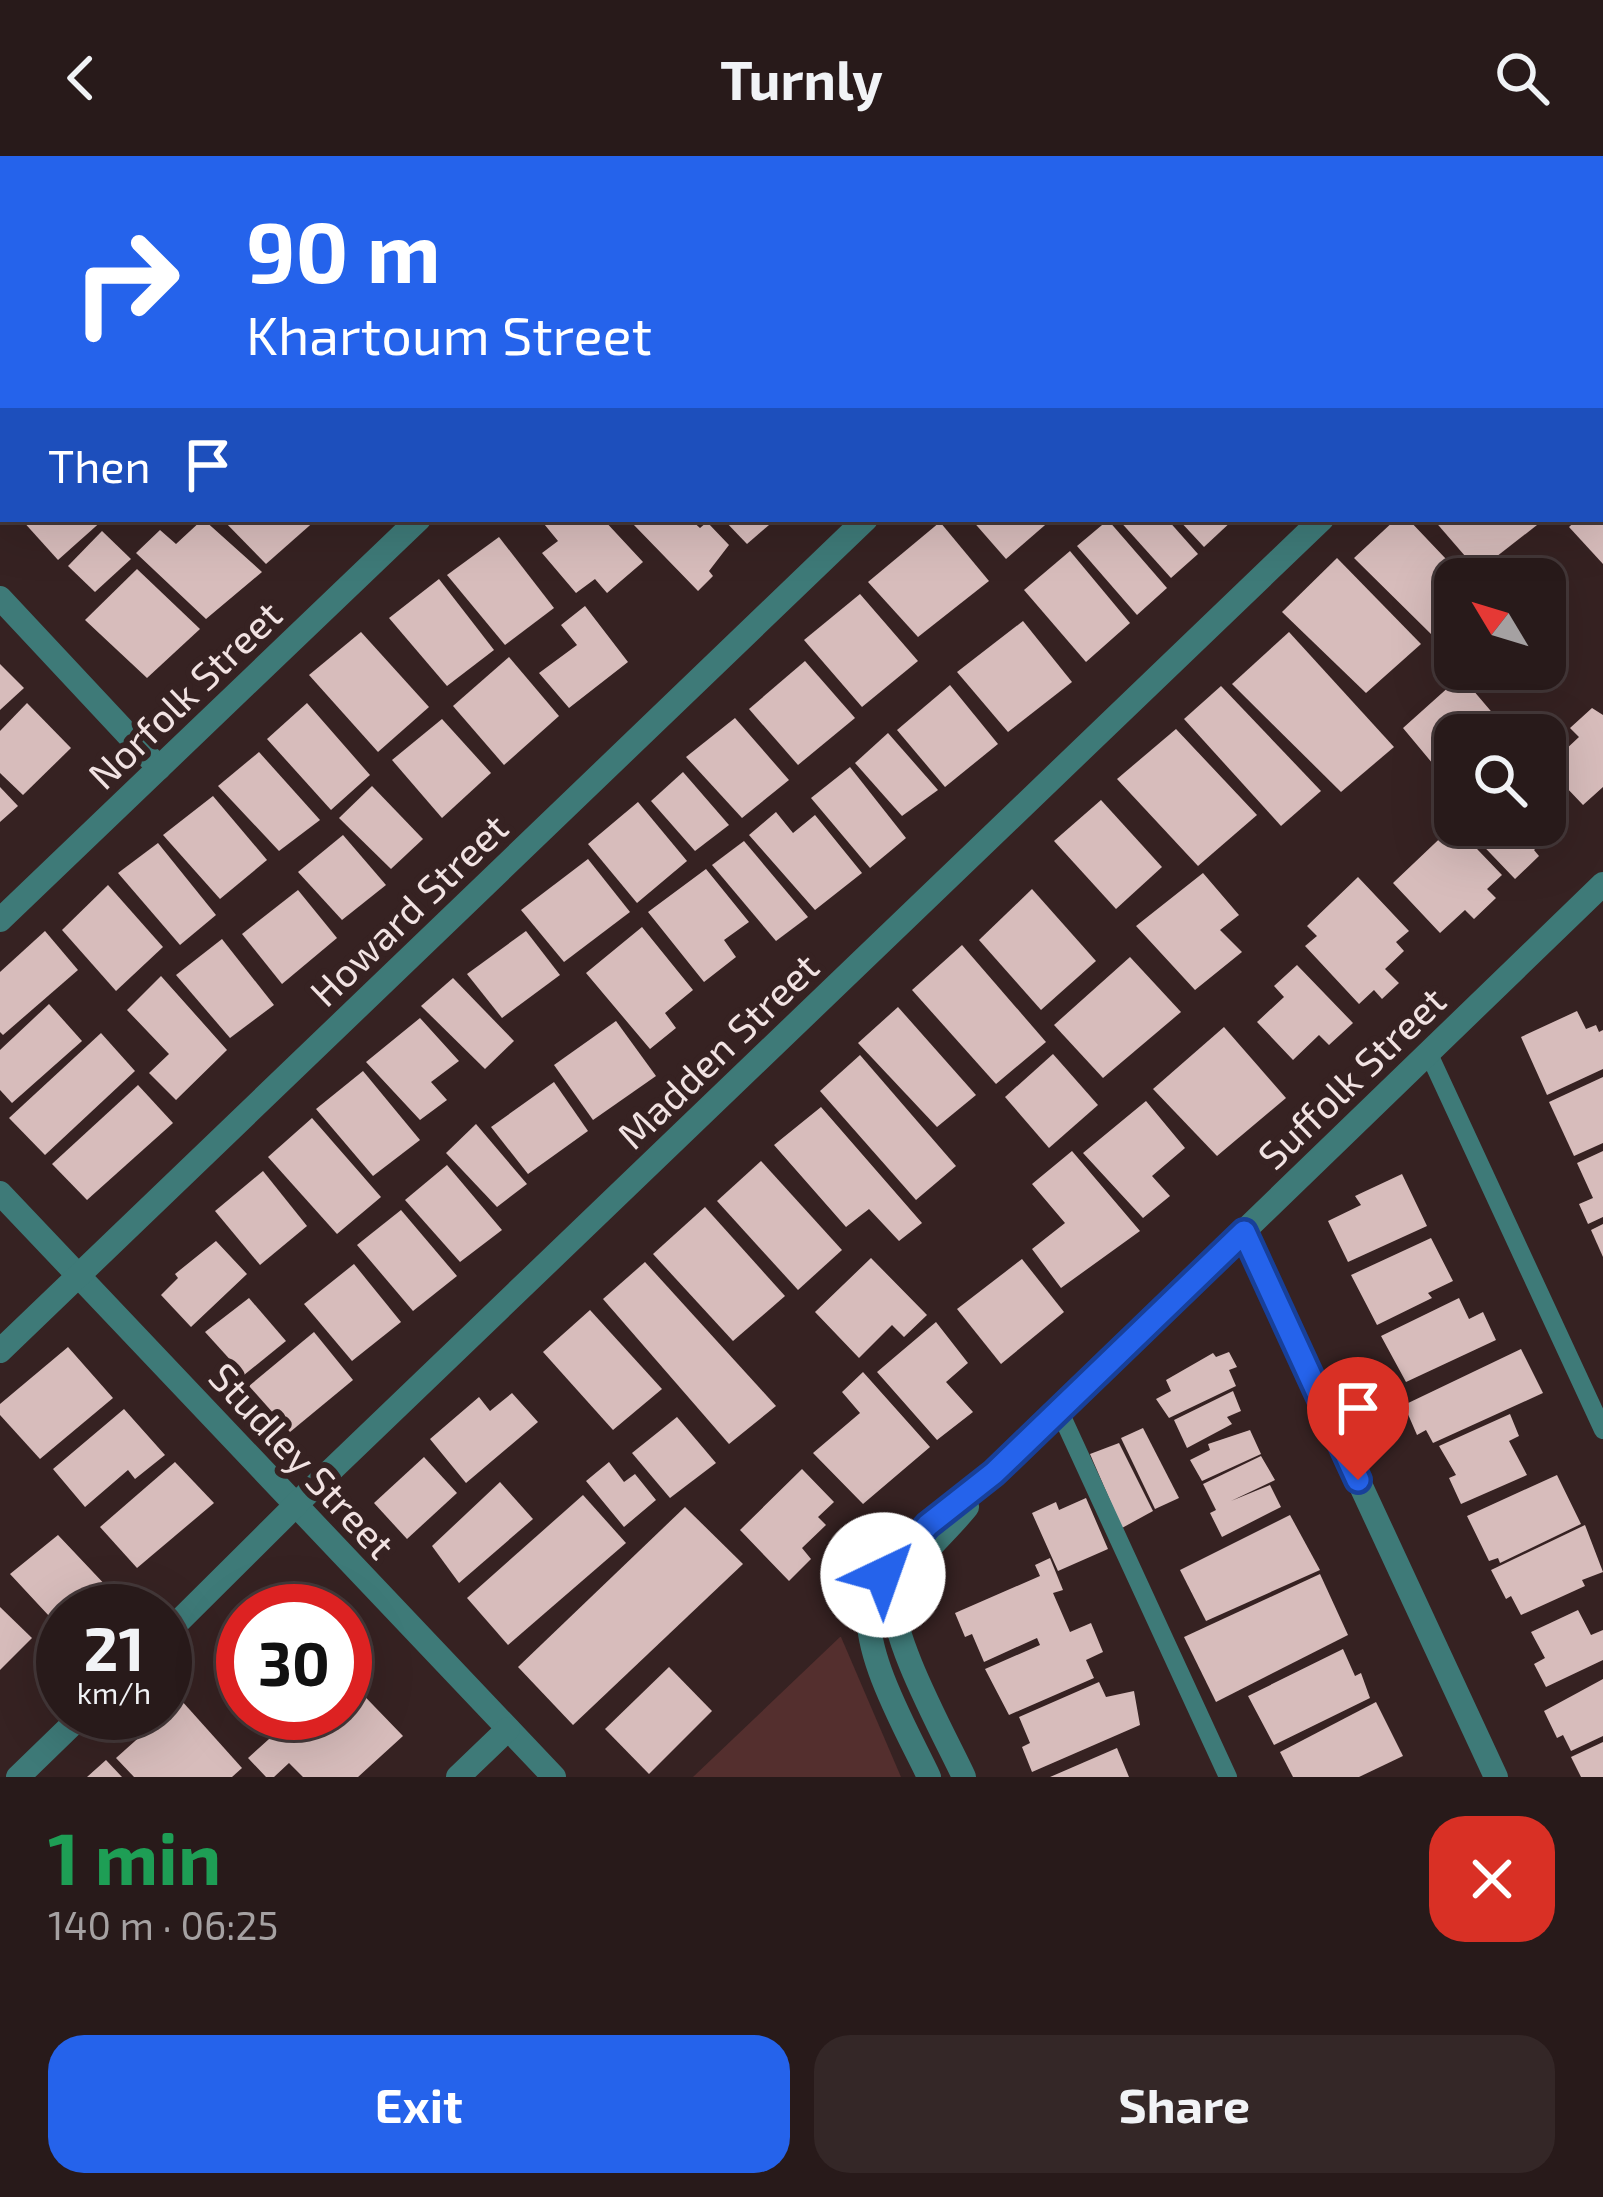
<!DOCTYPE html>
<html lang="en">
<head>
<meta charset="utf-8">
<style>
	:root { --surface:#281a1a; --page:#342727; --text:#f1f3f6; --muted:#a5a1a2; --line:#443839; --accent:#2563eb }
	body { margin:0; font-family:"Exo 2",sans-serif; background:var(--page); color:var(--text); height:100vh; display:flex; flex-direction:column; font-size:45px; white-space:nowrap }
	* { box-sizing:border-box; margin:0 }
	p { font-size:39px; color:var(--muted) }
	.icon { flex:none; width:66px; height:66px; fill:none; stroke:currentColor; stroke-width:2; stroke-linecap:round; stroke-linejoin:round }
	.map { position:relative; height:1621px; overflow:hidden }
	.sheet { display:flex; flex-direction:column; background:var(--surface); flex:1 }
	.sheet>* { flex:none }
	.hud { position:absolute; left:0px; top:0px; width:1605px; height:366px; box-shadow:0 12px 48px #0002,0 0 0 3px var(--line); background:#2563eb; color:#fff; overflow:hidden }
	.needle { width:78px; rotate:308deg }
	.buttons { position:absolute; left:1434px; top:402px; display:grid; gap:24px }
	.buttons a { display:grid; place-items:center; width:132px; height:132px; border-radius:24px; background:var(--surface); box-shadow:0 12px 48px #0002,0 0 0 3px var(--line); font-size:60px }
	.speed { position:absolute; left:36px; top:1428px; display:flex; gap:24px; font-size:60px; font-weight:700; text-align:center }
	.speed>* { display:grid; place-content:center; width:156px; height:156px; border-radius:50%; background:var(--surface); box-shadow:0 12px 48px #0002,0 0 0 3px var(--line); line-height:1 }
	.speed small { font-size:30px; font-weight:400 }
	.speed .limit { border:18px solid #d22; background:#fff; color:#111 }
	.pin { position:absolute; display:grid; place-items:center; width:102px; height:102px; color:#fff; margin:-123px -51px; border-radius:50% 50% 50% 0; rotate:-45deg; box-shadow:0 0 12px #0007 }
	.pin .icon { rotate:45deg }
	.me { position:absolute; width:132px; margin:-66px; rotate:42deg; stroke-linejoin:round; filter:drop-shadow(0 0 9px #0008) }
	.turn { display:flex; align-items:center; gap:42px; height:252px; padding:0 48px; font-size:54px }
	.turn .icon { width:156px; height:156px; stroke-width:2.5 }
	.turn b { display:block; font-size:84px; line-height:102px }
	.then { display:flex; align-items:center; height:114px; padding:0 48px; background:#0003; gap:24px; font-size:45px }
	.round { display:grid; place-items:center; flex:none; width:126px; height:126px; border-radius:36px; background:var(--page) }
	.head { display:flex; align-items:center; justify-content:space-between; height:204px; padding:0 48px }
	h1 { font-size:72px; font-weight:700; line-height:90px; color:#1e9e55 }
	.cta { display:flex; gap:24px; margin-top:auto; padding:24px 48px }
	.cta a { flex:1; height:138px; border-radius:36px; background:var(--accent); color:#fff; font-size:48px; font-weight:700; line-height:138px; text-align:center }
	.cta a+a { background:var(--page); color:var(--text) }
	header { display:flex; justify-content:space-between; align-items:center; height:156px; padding:0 48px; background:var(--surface); font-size:54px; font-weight:700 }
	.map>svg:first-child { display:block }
	.green { fill:#542f2e }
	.building { fill:#d7bcbb }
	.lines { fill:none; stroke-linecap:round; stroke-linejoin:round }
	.service { stroke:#3e7a78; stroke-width:18 }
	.minor { stroke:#3e7a78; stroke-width:24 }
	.route-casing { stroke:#184099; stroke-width:30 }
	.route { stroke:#2563eb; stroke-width:21 }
	.labels { text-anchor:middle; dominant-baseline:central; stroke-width:12; stroke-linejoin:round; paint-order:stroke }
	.street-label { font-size:39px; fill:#f1e2e2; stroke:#362222 }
</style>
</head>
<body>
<header><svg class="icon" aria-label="back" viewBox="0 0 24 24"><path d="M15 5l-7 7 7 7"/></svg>Turnly<svg class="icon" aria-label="search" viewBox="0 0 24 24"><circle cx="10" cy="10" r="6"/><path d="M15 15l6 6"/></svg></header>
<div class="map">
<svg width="1603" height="1621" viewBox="0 0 1603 1621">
	<rect width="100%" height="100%" fill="#362222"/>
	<path class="green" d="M 841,1481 L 901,1621 L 693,1621 L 840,1481 Z"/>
	<g class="building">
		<path d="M 21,363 L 104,363 L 58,404 Z"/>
		<path d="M 203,363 L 262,416 L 206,463 L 136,397 L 160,374 L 176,388 Z"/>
		<path d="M 222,363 L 317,363 L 266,408 Z"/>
		<path d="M 540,363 L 603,363 L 643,406 L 607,437 L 595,423 L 576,437 L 542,397 L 558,385 Z"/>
		<path d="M 638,363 L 660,367 L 663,363 L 690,363 L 700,372 L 707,366 L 729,389 L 709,415 L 713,420 L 698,435 L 633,368 Z"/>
		<path d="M 723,363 L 776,363 L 747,388 Z"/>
		<path d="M 971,363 L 1052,363 L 1006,403 Z"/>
		<path d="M 1118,363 L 1167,363 L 1198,398 L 1171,422 Z"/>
		<path d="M 1178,363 L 1234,363 L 1204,391 Z"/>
		<path d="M 1396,363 L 1408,363 L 1465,423 L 1455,423 L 1455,459 L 1432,479 L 1354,402 Z"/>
		<path d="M 1433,363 L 1532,363 L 1537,369 L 1478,415 Z"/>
		<path d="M 1578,363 L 1603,363 L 1603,408 L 1569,371 Z"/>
		<path d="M 1108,364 L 1167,432 L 1137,459 L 1077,390 Z"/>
		<path d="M 940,366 L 989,425 L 918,481 L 868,426 Z"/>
		<path d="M 102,375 L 131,403 L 95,436 L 68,410 Z"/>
		<path d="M 499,381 L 554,452 L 505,489 L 447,419 Z"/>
		<path d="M 1070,395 L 1130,467 L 1086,506 L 1024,434 Z"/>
		<path d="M 1337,402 L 1421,488 L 1366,537 L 1282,456 Z"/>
		<path d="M 137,413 L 200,473 L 147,522 L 85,464 Z"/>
		<path d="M 439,423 L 494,494 L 447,530 L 389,462 Z"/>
		<path d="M 860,438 L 918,505 L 862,551 L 804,484 Z"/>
		<path d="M 585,450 L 628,506 L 569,552 L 539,517 L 577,489 L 561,469 Z"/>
		<path d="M 1023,465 L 1072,526 L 1008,576 L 957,516 Z"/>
		<path d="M 361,476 L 429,551 L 378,596 L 309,519 Z"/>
		<path d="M 1289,476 L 1394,591 L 1341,636 L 1232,528 Z"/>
		<path d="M 509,501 L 559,560 L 504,609 L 453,550 Z"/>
		<path d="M 805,505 L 855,562 L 798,609 L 749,553 Z"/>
		<path d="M 0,508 L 24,532 L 0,554 Z"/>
		<path d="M 1461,520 L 1507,574 L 1501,579 L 1455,579 L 1455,620 L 1448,626 L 1403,572 Z"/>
		<path d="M 950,529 L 998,588 L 945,631 L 897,574 Z"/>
		<path d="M 1221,530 L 1321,635 L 1281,670 L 1184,563 Z"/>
		<path d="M 27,547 L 71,592 L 23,639 L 0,617 L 0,575 Z"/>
		<path d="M 307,547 L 370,619 L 331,654 L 267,583 Z"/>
		<path d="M 1592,552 L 1603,559 L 1603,631 L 1583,649 L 1547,611 L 1579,581 L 1570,572 Z"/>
		<path d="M 735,562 L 789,624 L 742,662 L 686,601 Z"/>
		<path d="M 442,563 L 491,617 L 442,662 L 392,604 Z"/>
		<path d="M 1176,573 L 1257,659 L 1198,710 L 1117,623 Z"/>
		<path d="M 888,577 L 938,634 L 902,660 L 855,607 Z"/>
		<path d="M 259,596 L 320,664 L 279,695 L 218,630 Z"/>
		<path d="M 850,611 L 906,682 L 870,712 L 811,642 Z"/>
		<path d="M 683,616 L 729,669 L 695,695 L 651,645 Z"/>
		<path d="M 372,630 L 423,683 L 391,713 L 339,662 Z"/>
		<path d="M 0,631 L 18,650 L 0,666 Z"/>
		<path d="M 213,640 L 267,704 L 220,743 L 163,679 Z"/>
		<path d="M 1545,640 L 1554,650 L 1548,656 L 1560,669 L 1534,694 L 1539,700 L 1515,723 L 1469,675 L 1475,669 L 1545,669 Z"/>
		<path d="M 1101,644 L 1162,711 L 1116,753 L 1054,685 Z"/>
		<path d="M 638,646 L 687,705 L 637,747 L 588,688 Z"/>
		<path d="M 776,656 L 793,677 L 815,659 L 862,717 L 815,754 L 749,679 Z"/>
		<path d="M 1454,669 L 1502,719 L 1487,733 L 1496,742 L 1474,763 L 1465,754 L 1440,777 L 1393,727 Z"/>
		<path d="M 343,679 L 386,729 L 342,764 L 298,716 Z"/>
		<path d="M 744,685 L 808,761 L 776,785 L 712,709 Z"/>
		<path d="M 158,687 L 216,759 L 180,789 L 118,717 Z"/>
		<path d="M 588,703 L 630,756 L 564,806 L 521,754 Z"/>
		<path d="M 706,713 L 749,766 L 724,784 L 736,801 L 704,826 L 648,756 Z"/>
		<path d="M 1203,717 L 1239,759 L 1220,774 L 1242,796 L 1195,834 L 1136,770 Z"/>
		<path d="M 1358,721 L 1409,775 L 1396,786 L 1404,795 L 1385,813 L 1399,827 L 1382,843 L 1374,834 L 1359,848 L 1305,790 L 1317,780 L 1307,770 Z"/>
		<path d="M 108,729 L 163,791 L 116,835 L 62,774 Z"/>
		<path d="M 1032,733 L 1096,805 L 1041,854 L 979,784 Z"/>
		<path d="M 298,734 L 337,782 L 282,828 L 242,778 Z"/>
		<path d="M 642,771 L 693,834 L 665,857 L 676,872 L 650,893 L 586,817 Z"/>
		<path d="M 45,775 L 78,814 L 3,879 L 0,876 L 0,816 Z"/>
		<path d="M 526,775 L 560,819 L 502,862 L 467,818 Z"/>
		<path d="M 222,783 L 274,849 L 230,882 L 176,819 Z"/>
		<path d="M 962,789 L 1046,886 L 996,928 L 912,834 Z"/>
		<path d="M 1130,801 L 1181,856 L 1103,922 L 1054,869 Z"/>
		<path d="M 1297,809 L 1353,867 L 1329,889 L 1319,879 L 1293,904 L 1257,866 L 1284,841 L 1274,830 Z"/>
		<path d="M 161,820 L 227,894 L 176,944 L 149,917 L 169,898 L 127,854 Z"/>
		<path d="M 453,822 L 514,885 L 485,913 L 421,850 Z"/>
		<path d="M 49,848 L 82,885 L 12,947 L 0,934 L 0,894 Z"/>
		<path d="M 898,851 L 976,939 L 937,971 L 858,887 Z"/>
		<path d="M 1577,855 L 1586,873 L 1596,869 L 1599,876 L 1603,874 L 1603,913 L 1547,939 L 1521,881 Z"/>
		<path d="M 420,862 L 459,905 L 431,926 L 447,944 L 420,964 L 366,906 Z"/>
		<path d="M 616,865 L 656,920 L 593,964 L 554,909 Z"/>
		<path d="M 1224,871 L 1286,942 L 1217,1000 L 1153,933 Z"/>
		<path d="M 101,877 L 135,915 L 45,999 L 9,962 Z"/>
		<path d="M 1053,898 L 1098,949 L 1049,992 L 1005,941 Z"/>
		<path d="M 860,899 L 956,1010 L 916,1044 L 820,935 Z"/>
		<path d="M 363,915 L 420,984 L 373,1020 L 316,953 Z"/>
		<path d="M 1603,921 L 1603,987 L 1574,1000 L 1549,946 Z"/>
		<path d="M 554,926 L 588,975 L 528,1018 L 491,971 Z"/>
		<path d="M 138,929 L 173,967 L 87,1044 L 52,1008 Z"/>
		<path d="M 1146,945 L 1185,992 L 1152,1020 L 1170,1040 L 1143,1062 L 1083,997 Z"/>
		<path d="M 821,951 L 922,1067 L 899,1085 L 869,1053 L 846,1071 L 774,989 Z"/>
		<path d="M 312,962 L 381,1041 L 337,1078 L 268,1001 Z"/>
		<path d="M 476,968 L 527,1028 L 497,1051 L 446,997 Z"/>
		<path d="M 1072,995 L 1140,1075 L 1061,1132 L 1032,1093 L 1065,1067 L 1032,1028 Z"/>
		<path d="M 1603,995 L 1603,1061 L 1588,1068 L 1579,1048 L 1593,1042 L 1577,1007 Z"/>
		<path d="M 761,1005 L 842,1094 L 798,1134 L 717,1045 Z"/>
		<path d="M 447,1009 L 502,1074 L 460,1106 L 405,1044 Z"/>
		<path d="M 263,1015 L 307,1070 L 260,1109 L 215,1055 Z"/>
		<path d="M 1402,1018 L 1427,1070 L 1348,1106 L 1328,1065 L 1361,1049 L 1355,1040 Z"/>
		<path d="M 705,1051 L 785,1140 L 733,1185 L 653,1098 Z"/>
		<path d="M 401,1054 L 457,1120 L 413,1155 L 357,1089 Z"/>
		<path d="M 1603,1068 L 1603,1101 L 1591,1074 Z"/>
		<path d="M 1431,1082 L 1453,1125 L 1428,1137 L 1432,1142 L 1377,1169 L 1351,1119 Z"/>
		<path d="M 216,1085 L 247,1118 L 191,1171 L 161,1139 L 178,1122 L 175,1118 Z"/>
		<path d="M 871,1102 L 927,1159 L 904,1181 L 892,1169 L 859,1202 L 815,1156 Z"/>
		<path d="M 1022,1103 L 1064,1156 L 1001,1208 L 957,1153 Z"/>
		<path d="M 645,1106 L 776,1250 L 729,1288 L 603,1143 Z"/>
		<path d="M 354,1108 L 401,1166 L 352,1205 L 304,1148 Z"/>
		<path d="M 249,1142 L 286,1185 L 244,1219 L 205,1176 Z"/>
		<path d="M 1459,1142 L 1469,1163 L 1483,1156 L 1496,1184 L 1406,1226 L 1381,1180 Z"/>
		<path d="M 590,1154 L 662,1233 L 613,1274 L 543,1196 Z"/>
		<path d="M 936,1166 L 968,1207 L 946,1226 L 973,1256 L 937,1284 L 877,1216 Z"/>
		<path d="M 314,1176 L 353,1224 L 290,1276 L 249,1230 Z"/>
		<path d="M 68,1191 L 113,1242 L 40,1303 L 0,1259 L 0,1248 Z"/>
		<path d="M 1521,1193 L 1543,1237 L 1433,1287 L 1426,1274 L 1417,1279 L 1404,1249 Z"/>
		<path d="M 1229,1196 L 1237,1211 L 1229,1214 L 1236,1230 L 1169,1262 L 1156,1243 L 1171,1235 L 1166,1224 L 1213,1197 L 1216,1201 Z"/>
		<path d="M 863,1216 L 930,1291 L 863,1348 L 813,1297 L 860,1257 L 842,1236 Z"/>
		<path d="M 1233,1235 L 1241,1255 L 1227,1261 L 1232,1268 L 1187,1292 L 1174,1264 Z"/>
		<path d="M 512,1237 L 538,1266 L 466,1327 L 430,1283 L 479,1241 L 490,1255 Z"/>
		<path d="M 124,1253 L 165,1299 L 135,1323 L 128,1314 L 85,1351 L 53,1313 Z"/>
		<path d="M 1510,1258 L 1519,1280 L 1509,1285 L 1527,1319 L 1461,1348 L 1449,1322 L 1456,1319 L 1439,1290 Z"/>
		<path d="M 677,1261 L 716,1307 L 670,1342 L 632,1297 Z"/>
		<path d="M 1143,1272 L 1179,1342 L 1155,1353 L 1121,1282 Z"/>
		<path d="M 1250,1274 L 1261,1298 L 1202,1325 L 1190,1304 L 1210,1294 L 1208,1288 Z"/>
		<path d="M 1119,1287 L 1153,1355 L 1122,1372 L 1090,1298 Z"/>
		<path d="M 1261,1300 L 1275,1324 L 1231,1345 L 1270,1329 L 1281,1351 L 1222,1381 L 1210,1357 L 1216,1354 L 1203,1328 Z"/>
		<path d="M 424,1301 L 457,1337 L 407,1383 L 374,1347 Z"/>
		<path d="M 175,1306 L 214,1347 L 137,1412 L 100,1371 Z"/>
		<path d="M 609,1306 L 624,1326 L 635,1318 L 656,1344 L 624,1371 L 586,1325 Z"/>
		<path d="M 802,1313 L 834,1346 L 818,1361 L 826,1369 L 802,1392 L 811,1403 L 789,1425 L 740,1374 Z"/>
		<path d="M 1557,1319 L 1581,1368 L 1500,1407 L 1498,1402 L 1489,1405 L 1467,1360 Z"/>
		<path d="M 500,1326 L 533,1363 L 459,1427 L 432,1390 Z"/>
		<path d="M 583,1339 L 626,1387 L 508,1489 L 467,1442 Z"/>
		<path d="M 1086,1342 L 1108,1393 L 1058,1415 L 1032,1357 L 1056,1346 L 1059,1354 Z"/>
		<path d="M 685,1351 L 743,1408 L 573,1569 L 518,1511 Z"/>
		<path d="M 1290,1359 L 1320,1414 L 1206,1465 L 1180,1414 Z"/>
		<path d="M 1585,1369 L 1603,1416 L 1582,1424 L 1585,1430 L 1521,1459 L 1511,1440 L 1506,1443 L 1491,1414 Z"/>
		<path d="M 58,1379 L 110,1434 L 86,1455 L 63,1455 L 63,1475 L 10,1418 Z"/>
		<path d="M 1050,1402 L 1063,1434 L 1053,1437 L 1070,1476 L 1091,1467 L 1103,1496 L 1086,1504 L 1094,1522 L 1009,1559 L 985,1513 L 1040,1489 L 1037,1482 L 984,1506 L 972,1478 L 965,1481 L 955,1457 L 1040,1420 L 1035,1409 Z"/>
		<path d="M 1320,1418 L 1348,1479 L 1216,1546 L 1184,1481 Z"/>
		<path d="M 0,1451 L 32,1482 L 0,1514 Z"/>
		<path d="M 1578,1454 L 1591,1479 L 1603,1474 L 1603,1504 L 1546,1531 L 1534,1508 L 1545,1502 L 1531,1476 Z"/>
		<path d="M 1343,1493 L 1355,1520 L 1361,1517 L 1370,1542 L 1274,1589 L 1248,1540 Z"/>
		<path d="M 669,1511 L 712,1555 L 649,1618 L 605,1573 Z"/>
		<path d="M 345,1520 L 403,1580 L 358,1621 L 303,1621 L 289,1607 L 274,1621 L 266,1621 L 248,1602 L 298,1557 L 345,1557 Z"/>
		<path d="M 1603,1523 L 1603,1580 L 1571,1595 L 1563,1579 L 1557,1582 L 1544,1555 Z"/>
		<path d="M 1099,1526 L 1106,1541 L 1134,1535 L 1140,1569 L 1032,1616 L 1022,1591 L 1030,1587 L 1019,1561 Z"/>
		<path d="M 181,1544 L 242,1612 L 232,1621 L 134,1621 L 116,1602 Z"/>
		<path d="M 1376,1546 L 1403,1600 L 1359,1621 L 1293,1621 L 1280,1596 Z"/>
		<path d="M 1603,1586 L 1603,1621 L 1581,1621 L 1571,1601 Z"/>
		<path d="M 1117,1592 L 1129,1621 L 1050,1621 Z"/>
		<path d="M 106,1604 L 122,1621 L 87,1621 Z"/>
	</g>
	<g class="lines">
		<g class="service">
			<path d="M 292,3 L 298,0"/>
			<path d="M 1428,896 L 1603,1274"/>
			<path d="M 1059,1254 L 1228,1621"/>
		</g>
		<g class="minor">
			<path d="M 793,3 L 796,0"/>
			<path d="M 1242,3 L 1245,0"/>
			<path d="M 1602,94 L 1603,93"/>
			<path d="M 0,442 L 159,612"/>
			<path d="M 0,764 L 419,363"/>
			<path d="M 0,1037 L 554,1621"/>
			<path d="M 1243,1076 L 1496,1621"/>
			<path d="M 0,1195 L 866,363"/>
			<path d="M 165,1479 L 321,1324 L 1322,363"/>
			<path d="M 18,1621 L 84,1557"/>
			<path d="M 458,1621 L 508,1573"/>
			<path d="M 929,1621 C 908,1576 856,1489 871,1439 C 884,1397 960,1344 994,1317 L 1603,728"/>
			<path d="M 964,1621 C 947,1584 885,1473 895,1438 C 902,1416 950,1373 967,1351"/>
		</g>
	</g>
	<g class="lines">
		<g class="route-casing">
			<path id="route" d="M 883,1419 L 928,1369 L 994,1317 L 1244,1076 L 1358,1324"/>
		</g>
		<use href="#route" class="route"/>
	</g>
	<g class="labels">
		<g class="street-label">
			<text transform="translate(184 538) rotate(-44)">Norfolk Street</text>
			<text transform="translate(408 753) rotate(-44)">Howard Street</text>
			<text transform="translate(717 894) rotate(-44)">Madden Street</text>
			<text transform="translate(1351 921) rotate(-44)">Suffolk Street</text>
			<text transform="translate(303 1304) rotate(47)">Studley Street</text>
		</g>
	</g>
</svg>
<div class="buttons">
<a><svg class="needle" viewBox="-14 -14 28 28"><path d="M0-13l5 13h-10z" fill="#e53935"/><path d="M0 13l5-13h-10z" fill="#a5a1a2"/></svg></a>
<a><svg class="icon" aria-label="search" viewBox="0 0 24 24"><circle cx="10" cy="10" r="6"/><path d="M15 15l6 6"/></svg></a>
</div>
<div class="speed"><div>21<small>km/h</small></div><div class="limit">30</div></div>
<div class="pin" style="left:1358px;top:1324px;background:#d93025"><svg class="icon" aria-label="arrive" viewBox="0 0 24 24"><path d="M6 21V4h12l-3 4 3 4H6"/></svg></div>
<svg class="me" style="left:883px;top:1419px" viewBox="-20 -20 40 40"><circle r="19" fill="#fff"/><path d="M0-13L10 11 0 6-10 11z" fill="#2563eb"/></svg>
<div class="hud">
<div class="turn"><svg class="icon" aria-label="right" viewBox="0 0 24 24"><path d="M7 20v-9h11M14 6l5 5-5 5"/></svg><div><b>90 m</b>Khartoum Street</div></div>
<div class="then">Then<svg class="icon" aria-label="arrive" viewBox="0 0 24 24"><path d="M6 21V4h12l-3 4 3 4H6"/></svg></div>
</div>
</div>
<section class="sheet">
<div class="head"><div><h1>1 min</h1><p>140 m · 06:25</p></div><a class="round" style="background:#d93025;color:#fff"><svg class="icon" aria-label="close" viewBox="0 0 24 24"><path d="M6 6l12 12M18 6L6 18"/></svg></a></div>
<div class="cta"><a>Exit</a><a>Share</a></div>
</section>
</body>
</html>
